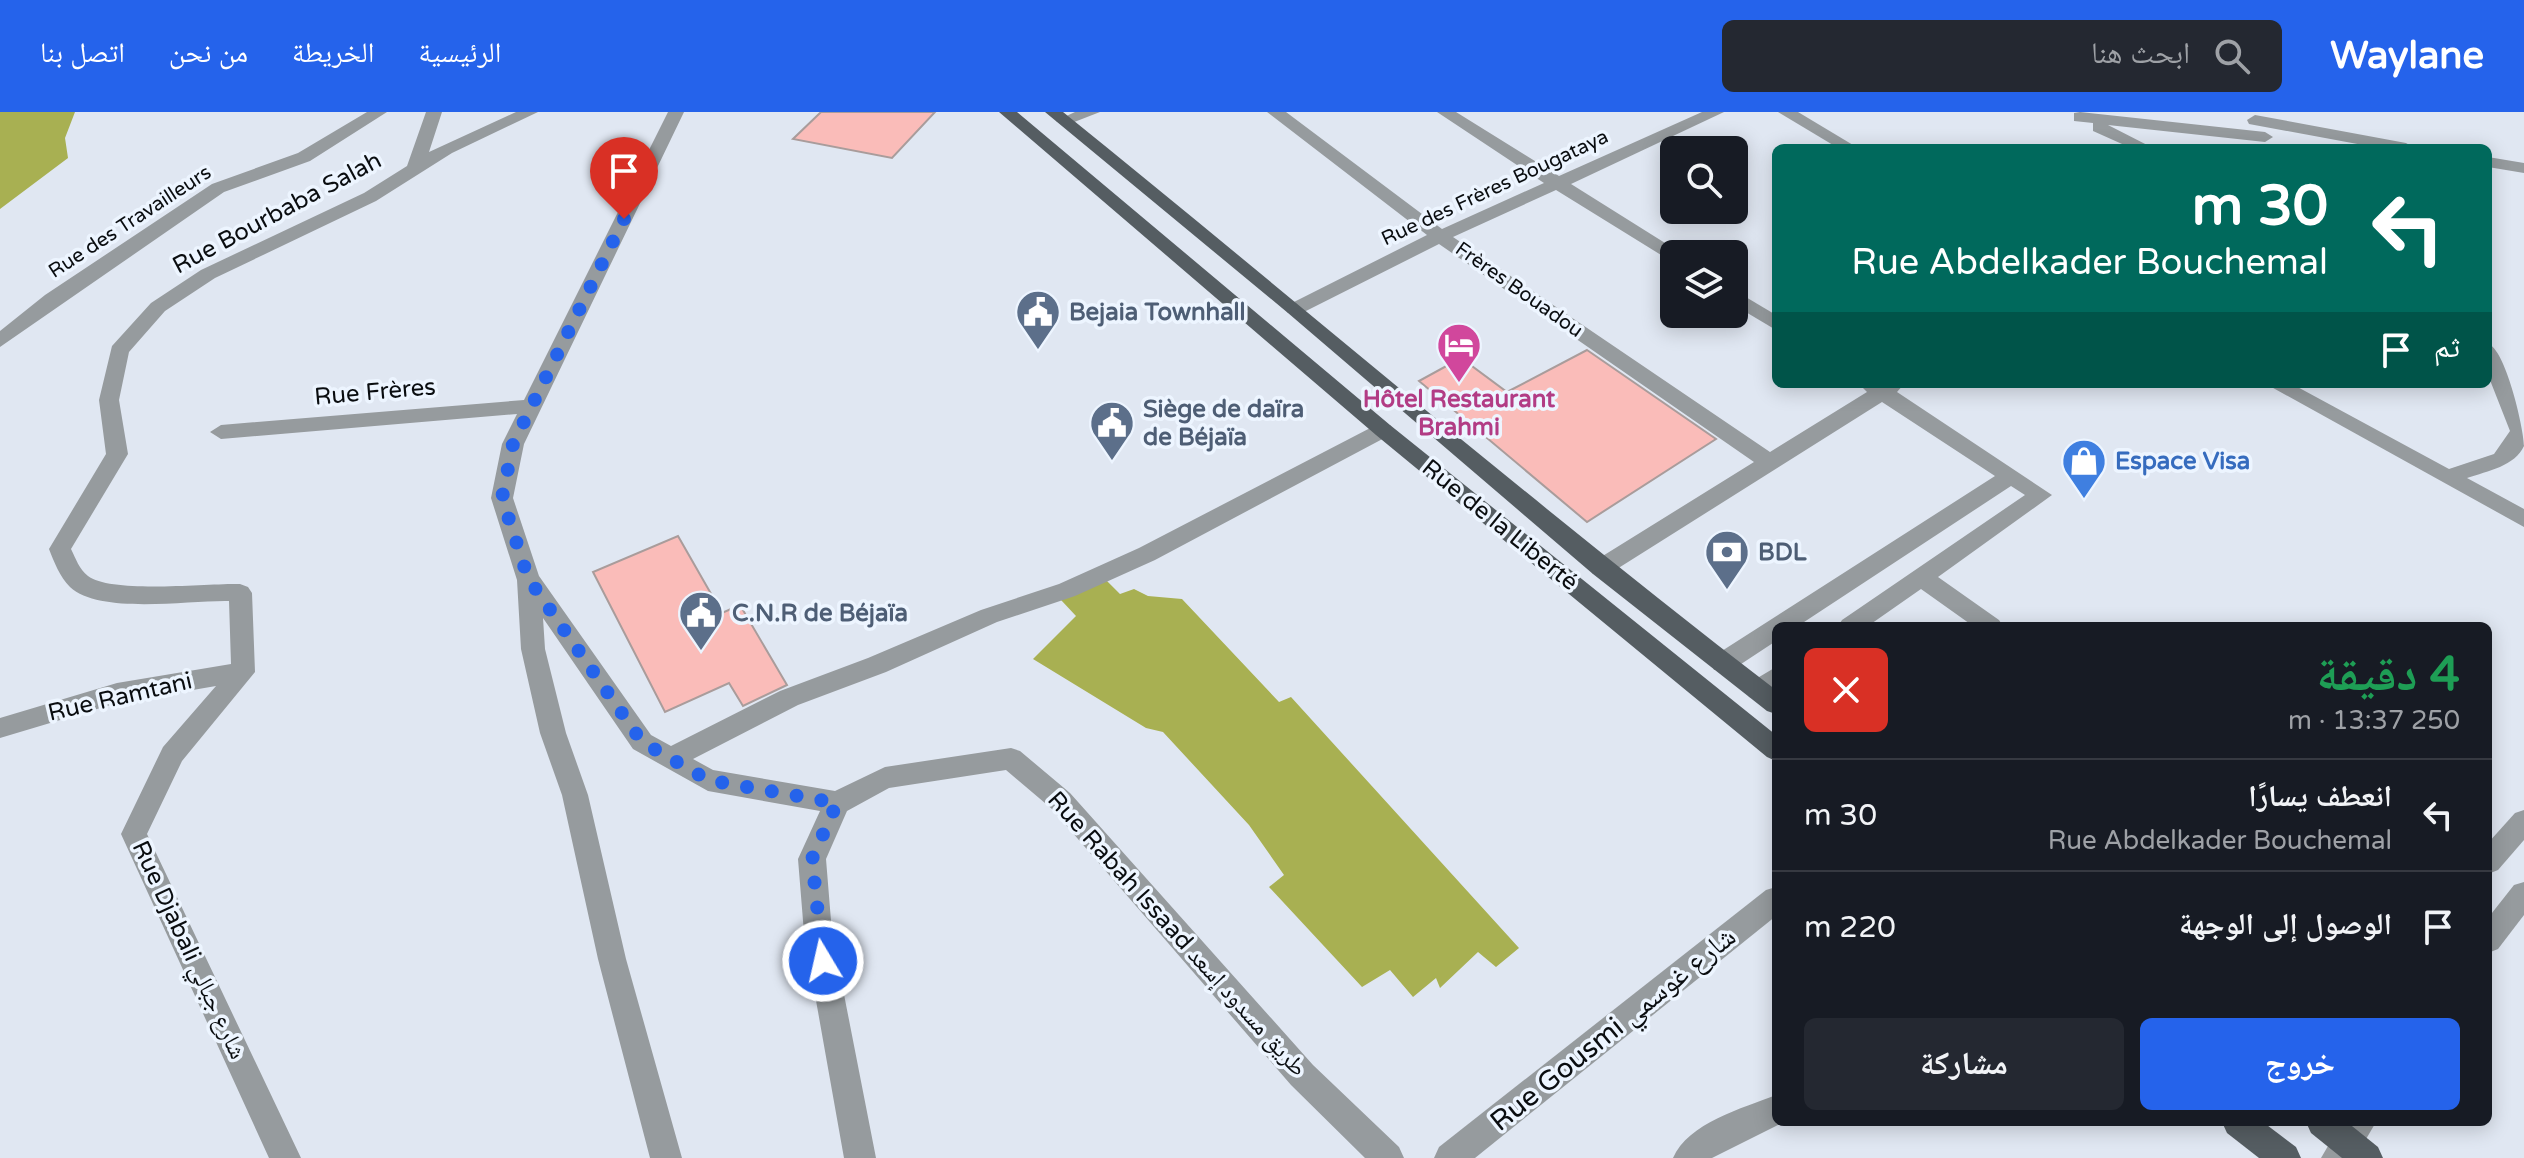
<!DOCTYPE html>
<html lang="ar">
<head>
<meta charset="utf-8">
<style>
	:root { --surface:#171b24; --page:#242831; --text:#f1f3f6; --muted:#9ea1a6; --line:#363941; --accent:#2563eb }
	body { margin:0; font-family:"Varela Round","Noto Naskh Arabic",sans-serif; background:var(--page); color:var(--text); direction:rtl; height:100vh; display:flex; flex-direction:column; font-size:30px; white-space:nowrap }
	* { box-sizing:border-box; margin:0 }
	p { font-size:26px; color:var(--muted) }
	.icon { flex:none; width:44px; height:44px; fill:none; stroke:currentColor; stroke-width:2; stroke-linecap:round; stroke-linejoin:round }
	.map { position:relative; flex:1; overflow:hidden; direction:ltr }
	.side { position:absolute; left:1772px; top:510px; width:720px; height:504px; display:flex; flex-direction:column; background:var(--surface); border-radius:12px; box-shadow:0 4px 20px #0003; direction:rtl }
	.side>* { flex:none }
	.top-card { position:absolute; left:1772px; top:32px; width:720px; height:244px; border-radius:12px; box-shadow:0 4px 20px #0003; direction:rtl; background:#00695c; color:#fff; overflow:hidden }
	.fabs { position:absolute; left:1660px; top:24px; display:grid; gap:16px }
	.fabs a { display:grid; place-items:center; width:88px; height:88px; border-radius:12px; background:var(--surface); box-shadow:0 4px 20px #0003; font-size:40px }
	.pin { position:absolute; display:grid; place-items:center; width:68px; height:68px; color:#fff; margin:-82px -34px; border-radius:50% 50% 50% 0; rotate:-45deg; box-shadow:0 0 8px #0007 }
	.pin .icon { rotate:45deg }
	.me { position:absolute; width:88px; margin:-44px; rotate:351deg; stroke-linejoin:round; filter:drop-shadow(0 0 6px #0008) }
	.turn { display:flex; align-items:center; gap:28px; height:168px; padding:0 32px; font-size:36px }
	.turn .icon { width:104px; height:104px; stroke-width:2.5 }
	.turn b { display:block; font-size:56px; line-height:68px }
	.then { display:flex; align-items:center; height:76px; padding:0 32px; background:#0003; gap:16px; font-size:30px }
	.round { display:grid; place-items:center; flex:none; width:84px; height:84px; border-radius:12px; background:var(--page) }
	.overview { display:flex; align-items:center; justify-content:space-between; height:136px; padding:0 32px }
	h1 { font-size:48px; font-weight:700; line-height:60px; color:#1e9e55 }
	.cta { display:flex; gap:16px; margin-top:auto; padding:16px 32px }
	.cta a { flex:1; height:92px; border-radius:12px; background:var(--accent); color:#fff; font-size:32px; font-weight:700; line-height:92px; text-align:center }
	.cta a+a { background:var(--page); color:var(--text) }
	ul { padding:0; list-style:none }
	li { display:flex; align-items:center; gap:24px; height:112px; padding:0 32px; border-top:2px solid var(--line) }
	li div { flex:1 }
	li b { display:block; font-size:30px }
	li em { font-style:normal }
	header { display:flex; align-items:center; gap:48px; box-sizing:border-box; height:112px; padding:0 40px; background:var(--accent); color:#fff }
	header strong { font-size:38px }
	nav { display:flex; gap:44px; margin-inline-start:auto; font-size:28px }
	.search { width:560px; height:72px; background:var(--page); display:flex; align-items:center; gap:20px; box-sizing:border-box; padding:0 28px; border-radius:12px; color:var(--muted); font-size:30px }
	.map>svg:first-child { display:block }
	.forest { fill:#a8b052 }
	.building { fill:#fabcb9; stroke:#a99c9b; stroke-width:2 }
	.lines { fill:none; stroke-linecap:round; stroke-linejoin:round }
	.minor { fill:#969b9e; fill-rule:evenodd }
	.major { fill:#555d62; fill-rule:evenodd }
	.route { stroke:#2563eb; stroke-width:14; stroke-dasharray:0 25.2 }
	.labels { text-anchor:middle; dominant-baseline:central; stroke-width:7; stroke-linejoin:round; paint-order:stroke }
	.far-street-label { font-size:20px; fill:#0a0d10; stroke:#edf5ff }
	.street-label { font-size:24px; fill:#0a0d10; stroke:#edf5ff }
	.service-label { font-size:24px; font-weight:bold; fill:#4e5e75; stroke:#edf5ff; text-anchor:start }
	.hotel-label { font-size:24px; font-weight:bold; fill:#b23c85; stroke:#edf5ff }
	.shop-label { font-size:24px; font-weight:bold; fill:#366cbe; stroke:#edf5ff; text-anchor:start }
	.near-street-label { font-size:28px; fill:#0a0d10; stroke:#edf5ff }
</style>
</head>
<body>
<header>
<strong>Waylane</strong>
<div class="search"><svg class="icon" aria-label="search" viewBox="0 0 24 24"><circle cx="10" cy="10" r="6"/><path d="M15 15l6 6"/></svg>ابحث هنا</div>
<nav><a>الرئيسية</a><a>الخريطة</a><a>من نحن</a><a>اتصل بنا</a></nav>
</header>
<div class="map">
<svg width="2524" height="1046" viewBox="0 0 2524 1046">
	<rect width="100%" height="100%" fill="#e0e7f2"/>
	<g class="forest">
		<path d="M 0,0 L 75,0 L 65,26 L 68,46 L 0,97 Z"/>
		<path d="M 1106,468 L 1120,482 L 1134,477 L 1148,484 L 1182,487 L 1279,590 L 1291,585 L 1519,836 L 1496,855 L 1478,840 L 1440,876 L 1436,866 L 1413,885 L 1390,858 L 1362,875 L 1269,775 L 1284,763 L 1249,713 L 1163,620 L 1146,616 L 1033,547 L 1076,504 L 1061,488 Z"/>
	</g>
	<g class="building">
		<path d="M 821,0 L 935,0 L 892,46 L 793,27 Z"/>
		<path d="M 1587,238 L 1716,327 L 1587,410 L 1419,269 L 1461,246 L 1507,280 Z"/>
		<path d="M 678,424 L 722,501 L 740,493 L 787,573 L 743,594 L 729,571 L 665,600 L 593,460 Z"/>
	</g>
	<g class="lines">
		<g class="minor">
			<path d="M 367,0 L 387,0 L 310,49 L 224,80 L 0,235 L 0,219 L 45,183 L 212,72 L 298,41 Z"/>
			<path d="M 426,0 L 442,0 L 429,40 L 516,0 L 538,0 L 452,41 L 376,89 L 215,166 L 165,199 L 129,240 L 119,288 L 128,342 L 71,437 C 76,447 79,457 88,464 C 111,482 208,471 240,472 L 248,475 L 252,481 L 255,560 L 182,649 L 147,722 L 301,1046 L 269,1046 L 121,722 L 163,635 L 216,574 L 117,591 L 0,626 L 0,606 L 117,571 L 231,552 L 229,489 C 189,488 100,503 70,475 C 60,465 54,450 49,437 L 106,342 L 99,288 L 112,234 L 151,191 L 201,158 L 364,81 L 407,54 Z"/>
			<path d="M 668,0 L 684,0 L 524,332 L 513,386 L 539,464 L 651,623 L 671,634 L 780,579 L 868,546 L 981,498 L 1059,472 L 1139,436 L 1376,313 L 1390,313 L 1394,318 L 1390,323 L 1155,448 L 1075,484 L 997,510 L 886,560 L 798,593 L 693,647 L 713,658 L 835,679 L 885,655 L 1011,636 L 1020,639 L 1070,681 L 1313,953 L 1399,1035 L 1404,1046 L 1365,1046 L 1291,973 L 1052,697 L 1006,658 L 889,676 L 847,699 L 826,747 L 832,821 L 876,1046 L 844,1046 L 804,821 L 798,747 L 820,699 L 708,679 L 633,637 L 543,506 L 545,537 L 566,621 L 588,683 L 626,847 L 682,1046 L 650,1046 L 598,847 L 562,683 L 540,621 L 521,537 L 517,468 L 491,386 L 502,332 L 517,302 L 221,327 L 210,320 L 221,313 L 524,288 Z"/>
			<path d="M 1075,0 L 1100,0 L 1064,14 L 1056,9 Z"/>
			<path d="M 1267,0 L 1286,0 L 1442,117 L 1544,71 L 1437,0 L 1456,0 L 1559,64 L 1702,0 L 1724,0 L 1571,72 L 1681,141 L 1674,142 L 1674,151 L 1556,78 L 1453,125 L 1770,340 L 1867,280 L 1859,272 L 1904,272 L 1897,280 L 2052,383 L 1938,465 L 1999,508 L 2003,514 L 1973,514 L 1921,477 L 1868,514 L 1838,514 L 1842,508 L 2025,383 L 2011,374 L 1798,514 L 1776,514 L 1776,529 L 1732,558 L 1714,558 L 1711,551 L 1714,544 L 1995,364 L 1882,290 L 1609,462 L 1593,462 L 1589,456 L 1593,450 L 1754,350 L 1439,132 L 1302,201 L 1288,201 L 1285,197 L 1288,193 L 1427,123 Z"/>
			<path d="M 1778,0 L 1798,0 L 1858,36 L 1838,36 Z"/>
			<path d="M 2080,0 L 2265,20 L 2273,25 L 2265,30 L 2108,13 L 2153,36 L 2131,36 L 2093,19 L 2093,11 L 2074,9 L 2074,1 Z"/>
			<path d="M 2255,3 L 2406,31 L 2414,36 L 2379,36 L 2249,12 L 2247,8 Z"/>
			<path d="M 2488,45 L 2524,51 L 2524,61 L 2488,55 Z"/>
			<path d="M 1734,178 L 1776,203 L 1776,218 L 1734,193 Z"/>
			<path d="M 2488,232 C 2505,236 2524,316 2524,334 C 2515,354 2488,359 2467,366 L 2524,397 L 2524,415 L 2266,272 L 2292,272 L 2449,357 L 2494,342 L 2510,319 L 2488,263 Z"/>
			<path d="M 1776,555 L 1776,578 L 1758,588 L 1749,585 L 1746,578 L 1749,571 Z"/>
			<path d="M 2524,698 L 2524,728 L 2498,758 L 2488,762 L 2488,731 L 2515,701 Z"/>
			<path d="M 2524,770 L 2524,803 L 2498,837 L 2488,841 L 2488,806 L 2514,773 Z"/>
			<path d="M 1776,775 L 1776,804 L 1475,1046 L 1434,1046 L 1439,1035 L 1766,778 Z"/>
			<path d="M 1776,983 L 1776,1010 L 1784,1010 L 1712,1046 L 1673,1046 C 1688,1011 1743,996 1776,983 Z"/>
			<path d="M 2342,1010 L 2376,1010 L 2355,1046 L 2321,1046 Z"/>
		</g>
		<g class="major">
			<path d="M 999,0 L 1017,0 L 1390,313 L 1776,623 L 1776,649 L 1767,645 L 1376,323 Z"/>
			<path d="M 1045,0 L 1063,0 C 1301,192 1533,392 1776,578 L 1776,602 L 1767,599 L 1593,462 L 1288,201 Z"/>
			<path d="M 2222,1010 L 2263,1010 L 2296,1035 L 2301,1046 L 2259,1046 L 2227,1021 Z"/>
			<path d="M 2306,1010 L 2347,1010 L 2378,1035 L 2383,1046 L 2342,1046 L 2311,1021 Z"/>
		</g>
	</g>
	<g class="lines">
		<path class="route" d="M 624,107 L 513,332 L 502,386 L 528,466 L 642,630 L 708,668 L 837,691 L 812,747 L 823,849"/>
	</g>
	<defs>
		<g id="civic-pin" transform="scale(2.3)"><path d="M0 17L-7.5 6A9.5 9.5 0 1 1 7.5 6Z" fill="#5c6f8a" stroke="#edf5ff"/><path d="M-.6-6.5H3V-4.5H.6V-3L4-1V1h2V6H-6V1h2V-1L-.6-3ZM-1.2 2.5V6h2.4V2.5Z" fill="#fff"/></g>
		<g id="hotel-pin" transform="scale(2.3)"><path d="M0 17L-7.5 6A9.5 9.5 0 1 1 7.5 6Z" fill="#d1479c" stroke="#edf5ff"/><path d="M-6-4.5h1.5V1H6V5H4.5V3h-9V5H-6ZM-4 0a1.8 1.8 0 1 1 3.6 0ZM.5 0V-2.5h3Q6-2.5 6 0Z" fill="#fff"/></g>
		<g id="shop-pin" transform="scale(2.3)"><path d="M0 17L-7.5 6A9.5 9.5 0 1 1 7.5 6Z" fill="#3f7fe0" stroke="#edf5ff"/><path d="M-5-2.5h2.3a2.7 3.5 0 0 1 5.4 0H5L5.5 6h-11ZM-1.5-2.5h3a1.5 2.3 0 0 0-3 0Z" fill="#fff"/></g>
		<g id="bank-pin" transform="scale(2.3)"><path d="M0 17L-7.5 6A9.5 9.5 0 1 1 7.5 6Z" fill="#5c6f8a" stroke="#edf5ff"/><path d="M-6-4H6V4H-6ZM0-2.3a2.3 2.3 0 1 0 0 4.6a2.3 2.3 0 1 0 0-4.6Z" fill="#fff"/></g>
	</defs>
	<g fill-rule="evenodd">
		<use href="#civic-pin" x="1038" y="200"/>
		<use href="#hotel-pin" x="1459" y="233"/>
		<use href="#civic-pin" x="1112" y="311"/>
		<use href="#shop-pin" x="2084" y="349"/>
		<use href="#bank-pin" x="1727" y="440"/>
		<use href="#civic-pin" x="701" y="501"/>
	</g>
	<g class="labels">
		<g class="far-street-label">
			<text transform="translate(1495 76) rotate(-25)">Rue des Frères Bougataya</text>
			<text transform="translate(130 110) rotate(-33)">Rue des Travailleurs</text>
			<text transform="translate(1519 178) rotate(35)">Frères Bouadou</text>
		</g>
		<g class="street-label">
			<text transform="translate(277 101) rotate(-28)">Rue Bourbaba Salah</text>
			<text transform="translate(375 280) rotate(-5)">Rue Frères</text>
			<text transform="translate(1500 413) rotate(39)">Rue de la Liberté</text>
			<text transform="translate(120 585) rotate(-13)">Rue Ramtani</text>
			<text transform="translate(1177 822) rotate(48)">Rue Rabah Issaad طريق مسدود إسعد</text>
			<text transform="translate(189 838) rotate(65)">Rue Djabali شارع جبالي</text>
		</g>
		<g class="service-label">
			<text x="1069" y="200">Bejaia Townhall</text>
			<text x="1143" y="297">Siège de daïra<tspan x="1143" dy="28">de Béjaïa</tspan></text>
			<text x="1758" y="440">BDL</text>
			<text x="732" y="501">C.N.R de Béjaïa</text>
		</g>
		<g class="hotel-label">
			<text x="1459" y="287">Hôtel Restaurant<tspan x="1459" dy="28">Brahmi</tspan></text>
		</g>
		<g class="shop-label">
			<text x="2115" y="349">Espace Visa</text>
		</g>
		<g class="near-street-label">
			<text transform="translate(1613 917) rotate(-39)">Rue Gousmi شارع غوسمي</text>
		</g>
	</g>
</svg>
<div class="fabs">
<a><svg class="icon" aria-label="search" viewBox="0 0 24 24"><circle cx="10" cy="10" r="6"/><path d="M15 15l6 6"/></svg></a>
<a><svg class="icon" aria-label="layers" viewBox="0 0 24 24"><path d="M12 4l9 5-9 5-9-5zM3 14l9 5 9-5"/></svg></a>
</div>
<div class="pin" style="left:624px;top:107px;background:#d93025"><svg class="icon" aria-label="arrive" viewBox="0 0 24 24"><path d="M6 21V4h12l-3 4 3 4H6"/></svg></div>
<svg class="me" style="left:823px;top:849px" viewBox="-20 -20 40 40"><circle r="17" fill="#2563eb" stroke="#fff" stroke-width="3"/><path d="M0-11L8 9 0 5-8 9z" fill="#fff"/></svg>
<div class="top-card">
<div class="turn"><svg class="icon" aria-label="left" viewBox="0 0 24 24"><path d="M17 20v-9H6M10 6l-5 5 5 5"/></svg><div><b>30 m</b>Rue Abdelkader Bouchemal</div></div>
<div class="then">ثم<svg class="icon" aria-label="arrive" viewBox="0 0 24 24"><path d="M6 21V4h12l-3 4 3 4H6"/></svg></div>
</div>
<section class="side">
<div class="overview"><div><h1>4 دقيقة</h1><p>250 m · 13:37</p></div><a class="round" style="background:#d93025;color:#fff"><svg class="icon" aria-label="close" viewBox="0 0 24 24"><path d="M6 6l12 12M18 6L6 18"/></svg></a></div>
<ul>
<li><svg class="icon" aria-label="left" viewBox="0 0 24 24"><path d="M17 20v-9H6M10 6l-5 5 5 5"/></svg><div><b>انعطف يسارًا</b><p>Rue Abdelkader Bouchemal</p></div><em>30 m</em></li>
<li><svg class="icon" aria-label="arrive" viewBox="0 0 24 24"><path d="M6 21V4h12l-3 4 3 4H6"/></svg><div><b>الوصول إلى الوجهة</b></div><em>220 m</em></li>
</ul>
<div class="cta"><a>خروج</a><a>مشاركة</a></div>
</section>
</div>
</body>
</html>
